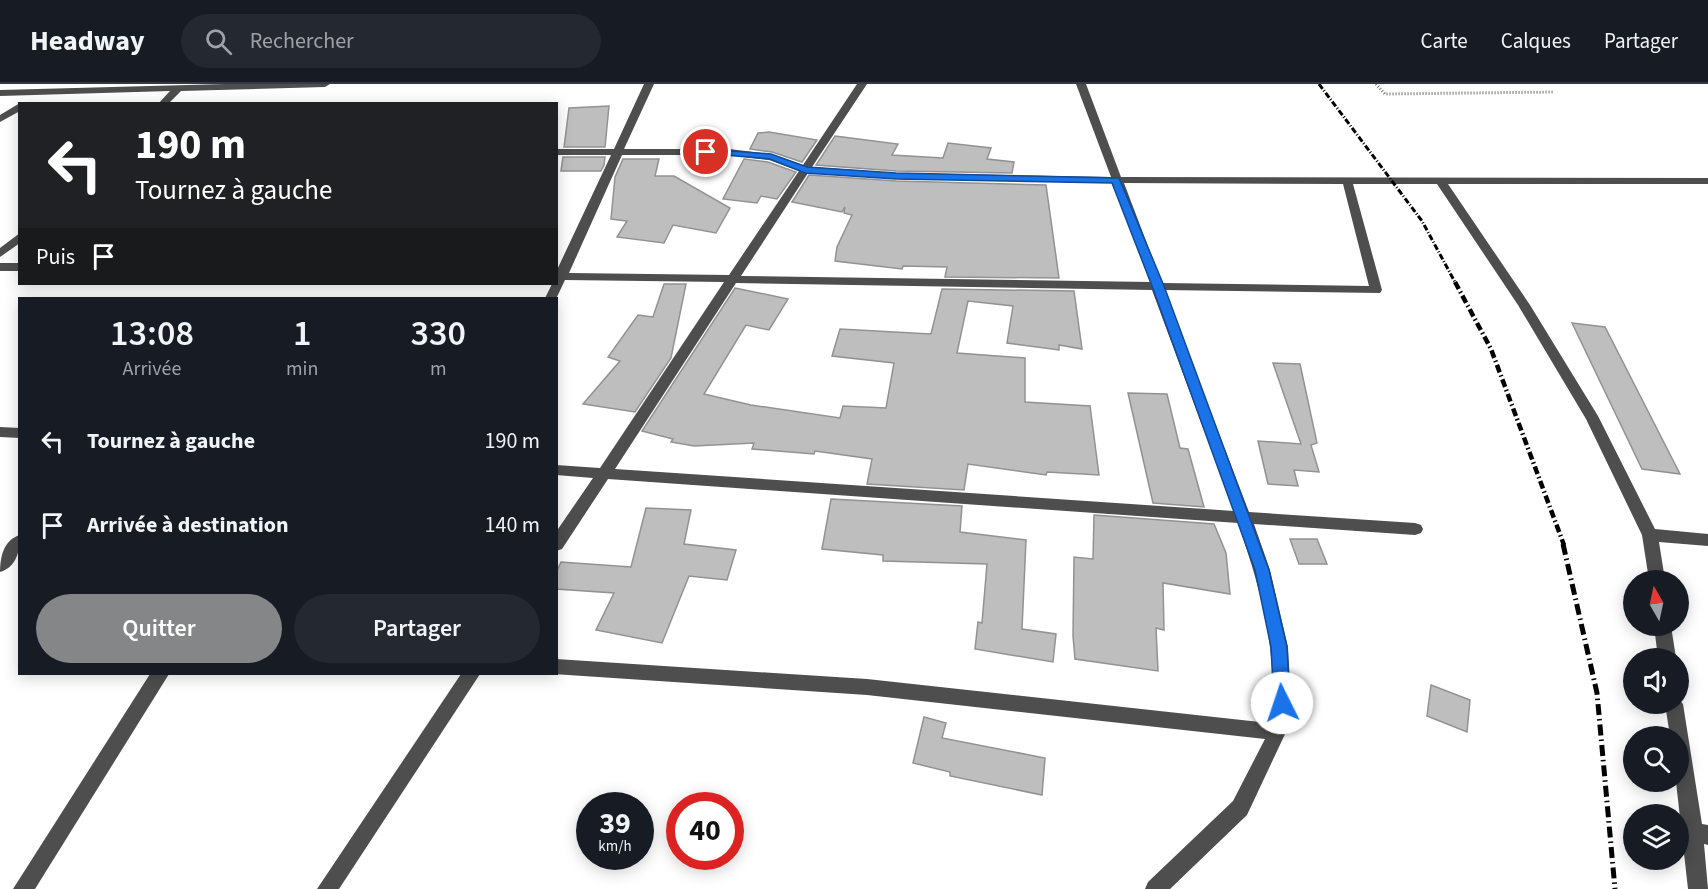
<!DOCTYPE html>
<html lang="fr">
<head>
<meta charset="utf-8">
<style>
	:root { --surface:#171b24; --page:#242831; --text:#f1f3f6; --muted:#9ea1a6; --line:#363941; --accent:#858687 }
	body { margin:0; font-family:"Source Sans 3",sans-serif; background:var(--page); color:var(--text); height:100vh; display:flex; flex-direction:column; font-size:22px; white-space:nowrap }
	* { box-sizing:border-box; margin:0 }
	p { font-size:20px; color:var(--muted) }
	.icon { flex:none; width:33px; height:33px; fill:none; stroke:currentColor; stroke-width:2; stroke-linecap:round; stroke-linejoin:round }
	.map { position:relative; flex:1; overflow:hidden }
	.drawer { position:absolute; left:18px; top:213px; width:540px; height:378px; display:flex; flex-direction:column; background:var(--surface); border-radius:0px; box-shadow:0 3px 15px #0003 }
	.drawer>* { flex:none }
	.top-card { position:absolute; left:18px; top:18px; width:540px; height:183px; border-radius:0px; box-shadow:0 3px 15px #0003; background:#202124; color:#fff; overflow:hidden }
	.needle { width:39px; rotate:351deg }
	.fabs { position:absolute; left:1623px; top:486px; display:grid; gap:12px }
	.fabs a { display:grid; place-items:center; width:66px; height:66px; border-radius:50%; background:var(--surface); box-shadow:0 3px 15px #0003; font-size:30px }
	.speed { position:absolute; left:576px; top:708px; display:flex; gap:12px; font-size:30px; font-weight:700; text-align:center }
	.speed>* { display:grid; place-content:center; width:78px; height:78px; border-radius:50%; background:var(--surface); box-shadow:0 3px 15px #0003; line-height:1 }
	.speed small { font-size:15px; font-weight:400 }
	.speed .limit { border:9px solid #d22; background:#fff; color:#111 }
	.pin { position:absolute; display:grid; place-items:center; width:51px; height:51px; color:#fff; margin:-26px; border:3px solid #fff; border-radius:50%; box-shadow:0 2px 6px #0007 }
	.me { position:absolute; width:66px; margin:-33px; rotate:356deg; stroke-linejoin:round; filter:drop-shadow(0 0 4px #0008) }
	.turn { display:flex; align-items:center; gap:21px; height:126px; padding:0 18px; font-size:27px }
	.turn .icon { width:78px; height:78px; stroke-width:2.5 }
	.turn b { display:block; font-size:42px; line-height:51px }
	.then { display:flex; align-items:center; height:57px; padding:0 18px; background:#0003; gap:12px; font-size:22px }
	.eta { display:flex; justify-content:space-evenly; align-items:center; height:102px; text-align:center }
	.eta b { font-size:36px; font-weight:600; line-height:42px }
	.primary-button { display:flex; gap:12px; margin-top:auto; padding:12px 18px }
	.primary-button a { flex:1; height:69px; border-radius:36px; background:var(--accent); color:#fff; font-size:24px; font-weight:600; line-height:69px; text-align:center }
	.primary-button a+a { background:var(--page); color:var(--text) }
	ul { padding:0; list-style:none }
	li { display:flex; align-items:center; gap:18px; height:84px; padding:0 18px }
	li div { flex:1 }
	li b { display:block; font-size:22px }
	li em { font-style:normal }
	header { display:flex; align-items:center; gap:36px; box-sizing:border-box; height:84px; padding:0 30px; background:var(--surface); border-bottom:2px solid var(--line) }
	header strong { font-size:28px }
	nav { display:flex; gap:33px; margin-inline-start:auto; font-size:21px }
	.search { width:420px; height:54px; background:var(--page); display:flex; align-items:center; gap:15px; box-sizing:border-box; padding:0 21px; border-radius:33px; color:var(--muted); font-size:22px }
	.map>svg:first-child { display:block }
	.building { fill:#bebebe; stroke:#929292; stroke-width:1.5 }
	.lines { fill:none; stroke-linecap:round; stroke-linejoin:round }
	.path { stroke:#707070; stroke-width:3; stroke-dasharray:1 2; stroke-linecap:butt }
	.minor { fill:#4e4e4e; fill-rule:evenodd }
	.rail-far2 { stroke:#000; stroke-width:3; stroke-dasharray:6 2 1 2; stroke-linecap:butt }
	.rail-far1 { stroke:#000; stroke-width:4.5; stroke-dasharray:8 3 1.5 3; stroke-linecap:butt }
	.rail { stroke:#000; stroke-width:5; stroke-dasharray:11 4 1.5 4; stroke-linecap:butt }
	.route { fill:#1a73e8; stroke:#114b97; stroke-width:1.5 }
</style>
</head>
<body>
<header>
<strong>Headway</strong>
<div class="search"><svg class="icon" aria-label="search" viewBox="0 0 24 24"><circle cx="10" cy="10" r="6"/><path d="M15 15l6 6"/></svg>Rechercher</div>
<nav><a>Carte</a><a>Calques</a><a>Partager</a></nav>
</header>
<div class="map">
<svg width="1708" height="805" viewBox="0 0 1708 805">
	<rect width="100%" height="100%" fill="#fff"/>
	<g class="building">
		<path d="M 609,22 L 605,63 L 564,63 L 569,24 Z"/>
		<path d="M 769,48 L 817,56 L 802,78 L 772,68 L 750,65 L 758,49 Z"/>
		<path d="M 835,52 L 898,60 L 892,71 L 943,74 L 948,59 L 991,64 L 987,75 L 1014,78 L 1012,89 L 896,87 L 816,81 Z"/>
		<path d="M 563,73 L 605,73 L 604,81 L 601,87 L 561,87 Z"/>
		<path d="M 623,75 L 659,75 L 655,92 L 674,92 L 730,124 L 716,149 L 673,141 L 664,159 L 617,153 L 627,137 L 611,135 L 615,93 Z"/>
		<path d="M 744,75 L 768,78 L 796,88 L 777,115 L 761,112 L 757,119 L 723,115 Z"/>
		<path d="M 809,91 L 896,97 L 1046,101 L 1059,194 L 945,193 L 947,183 L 903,182 L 902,185 L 835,177 L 837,163 L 852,131 L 844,129 L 845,123 L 842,128 L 792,118 Z"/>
		<path d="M 664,200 L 686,200 L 671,274 L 635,328 L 583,320 L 620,277 L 608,273 L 638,231 L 653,233 Z"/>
		<path d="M 735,204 L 788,215 L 769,246 L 746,241 L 704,310 L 751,321 L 840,334 L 843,322 L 886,324 L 894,279 L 832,272 L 840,245 L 931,250 L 942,205 L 1074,207 L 1082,265 L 1059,261 L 1059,266 L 1007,259 L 1013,222 L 968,217 L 957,269 L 1025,274 L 1025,318 L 1090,322 L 1099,391 L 1047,388 L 1046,391 L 968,380 L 964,406 L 867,400 L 872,375 L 815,367 L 814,370 L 752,365 L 754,359 L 694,362 L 671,358 L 673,355 L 642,347 Z"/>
		<path d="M 1572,239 L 1605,243 L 1680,390 L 1642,385 Z"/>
		<path d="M 1273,279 L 1300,280 L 1317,359 L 1311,361 L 1319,388 L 1294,386 L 1298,402 L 1268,400 L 1258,357 L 1301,360 Z"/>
		<path d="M 1128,309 L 1167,310 L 1180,364 L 1188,365 L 1204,423 L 1153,419 Z"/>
		<path d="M 831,415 L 962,422 L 960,448 L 1026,456 L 1022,545 L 1056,550 L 1053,578 L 975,565 L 978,538 L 982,539 L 987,480 L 883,477 L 883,471 L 822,465 Z"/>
		<path d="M 646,424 L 691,426 L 684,460 L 736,466 L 727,496 L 689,492 L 662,559 L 596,546 L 614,509 L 556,505 L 556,489 L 561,478 L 631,483 Z"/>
		<path d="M 1094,431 L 1214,440 L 1226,469 L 1230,510 L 1163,499 L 1164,546 L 1156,544 L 1158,587 L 1075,575 L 1073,552 L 1074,473 L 1093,475 Z"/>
		<path d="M 1290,455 L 1317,455 L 1327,480 L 1299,480 Z"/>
		<path d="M 1431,601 L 1470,616 L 1467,648 L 1427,632 Z"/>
		<path d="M 924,633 L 946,639 L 942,654 L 1045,674 L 1042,711 L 950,692 L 950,688 L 913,679 Z"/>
	</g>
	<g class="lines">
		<path class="path" d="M 1376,0 L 1385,10 L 1554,8"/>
		<g class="minor">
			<path d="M 225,0 L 330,0 L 325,3 L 181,7 L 168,20 L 158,20 L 170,7 L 0,12 L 0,6 Z"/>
			<path d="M 644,0 L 654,0 L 624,65 L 729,65 L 771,70 L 803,81 L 857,0 L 867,0 L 812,83 L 896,89 L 1111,93 L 1076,0 L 1086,0 L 1121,93 L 1708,94 L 1708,100 L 1448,100 L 1530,221 L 1598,332 L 1655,445 L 1708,450 L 1708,462 L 1659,458 L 1665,496 L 1649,496 L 1642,451 L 1586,335 L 1518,221 L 1437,100 L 1353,100 L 1382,206 L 1380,209 L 1164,206 L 1249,428 L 1415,439 L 1421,441 L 1423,445 L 1421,449 L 1415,451 L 1254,440 L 1270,486 L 1288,563 L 1291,619 L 1286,648 L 1247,731 L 1170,805 L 1145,805 L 1148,798 L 1233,717 L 1265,655 L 867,611 L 553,590 L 556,590 L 556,575 L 867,595 L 1269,639 C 1281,572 1259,501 1238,439 L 608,395 L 562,465 L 556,467 L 556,448 L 593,394 L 556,391 L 556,381 L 600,384 L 724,198 L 565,196 L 556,215 L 545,214 L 552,200 L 556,200 L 556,188 L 611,71 L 556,71 L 556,65 L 614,65 ZM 622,71 L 729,71 L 769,76 L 799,87 L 729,191 L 569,189 ZM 808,89 L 896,95 L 1113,99 L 1150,198 L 741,192 ZM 1124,99 L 1343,100 L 1369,202 L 1162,199 ZM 736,199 L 1152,206 L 1234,427 L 615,385 Z"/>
			<path d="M 20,19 L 20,27 L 0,38 L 0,31 Z"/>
			<path d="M 20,149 L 20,159 L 0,173 L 0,164 Z"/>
			<rect x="0" y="179" width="20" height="8"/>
			<path d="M 0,343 L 20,344 L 20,354 L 0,353 Z"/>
			<path d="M 20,451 C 20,466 17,483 0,488 C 0,474 3,456 20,451 Z"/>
			<path d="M 1654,542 L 1671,542 L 1676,574 L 1658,574 Z"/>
			<path d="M 150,590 L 169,590 L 35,805 L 13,805 Z"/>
			<path d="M 461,590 L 480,590 L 339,805 L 317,805 Z"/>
			<path d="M 1678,614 L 1683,620 L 1702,740 L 1708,741 L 1708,761 L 1704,760 L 1708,805 L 1688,805 L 1676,698 L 1678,698 L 1678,652 L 1670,652 L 1665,620 L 1678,620 Z"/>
		</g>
		<path class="rail-far2" d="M 1319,0 L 1422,137 L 1456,200"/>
		<path class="rail-far1" d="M 1455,198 L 1491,265 L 1564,461"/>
		<path class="rail" d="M 1563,460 L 1597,609 L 1615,805"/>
	</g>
	<path class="route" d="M 706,65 L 771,70 L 807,83 L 896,89 L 1119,94 L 1164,202 L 1269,486 L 1287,563 L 1290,619 L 1288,624 L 1282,626 L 1276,624 L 1274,619 L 1271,563 L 1255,486 L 1152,202 L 1112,99 L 896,95 L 805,89 L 770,75 L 703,69 L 703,66 Z"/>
</svg>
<div class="fabs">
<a><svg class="needle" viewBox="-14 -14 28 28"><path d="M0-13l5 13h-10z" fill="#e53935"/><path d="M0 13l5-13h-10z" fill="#9ea1a6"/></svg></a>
<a><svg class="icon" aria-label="sound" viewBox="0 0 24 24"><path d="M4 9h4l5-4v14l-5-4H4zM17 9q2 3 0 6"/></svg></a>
<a><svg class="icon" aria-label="search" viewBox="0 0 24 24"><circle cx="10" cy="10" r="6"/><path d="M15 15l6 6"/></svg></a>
<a><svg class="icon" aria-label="layers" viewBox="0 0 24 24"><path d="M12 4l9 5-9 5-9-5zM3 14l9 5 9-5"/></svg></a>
</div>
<div class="speed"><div>39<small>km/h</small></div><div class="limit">40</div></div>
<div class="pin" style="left:706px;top:68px;background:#d93025"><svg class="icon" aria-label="arrive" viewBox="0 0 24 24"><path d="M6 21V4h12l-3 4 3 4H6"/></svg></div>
<svg class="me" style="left:1282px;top:619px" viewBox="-20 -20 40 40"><circle r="19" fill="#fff"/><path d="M0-13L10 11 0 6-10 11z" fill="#1a73e8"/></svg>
<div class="top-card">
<div class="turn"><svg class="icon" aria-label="left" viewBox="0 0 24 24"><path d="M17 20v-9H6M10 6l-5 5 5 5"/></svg><div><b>190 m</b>Tournez à gauche</div></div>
<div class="then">Puis<svg class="icon" aria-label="arrive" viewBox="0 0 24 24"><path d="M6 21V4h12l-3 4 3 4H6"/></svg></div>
</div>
<section class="drawer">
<div class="eta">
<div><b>13:08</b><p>Arrivée</p></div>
<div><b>1</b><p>min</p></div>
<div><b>330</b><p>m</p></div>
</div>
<ul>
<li><svg class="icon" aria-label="left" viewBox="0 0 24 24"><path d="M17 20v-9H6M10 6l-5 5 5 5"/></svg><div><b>Tournez à gauche</b></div><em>190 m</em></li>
<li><svg class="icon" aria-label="arrive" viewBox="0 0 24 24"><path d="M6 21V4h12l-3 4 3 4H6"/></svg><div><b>Arrivée à destination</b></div><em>140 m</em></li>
</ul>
<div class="primary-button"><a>Quitter</a><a>Partager</a></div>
</section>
</div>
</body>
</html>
